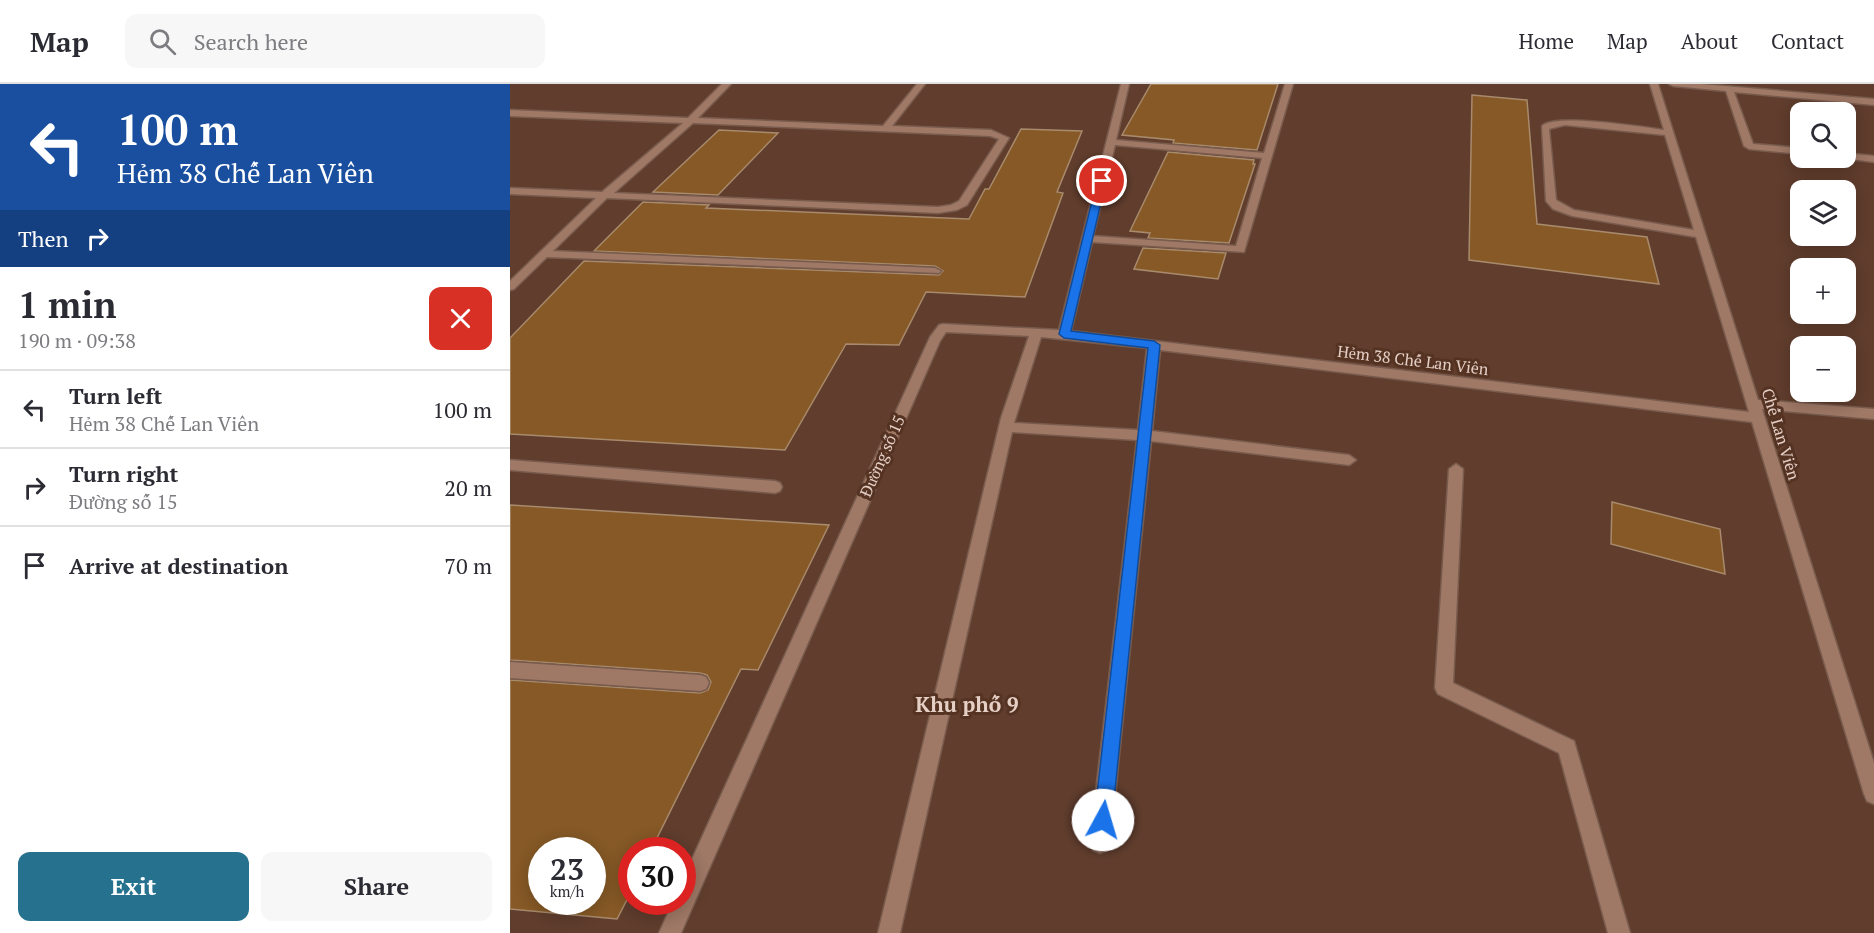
<!DOCTYPE html>
<html lang="en">
<head>
<meta charset="utf-8">
<style>
	:root { --surface:#fff; --page:#f7f7f7; --text:#2b2b33; --muted:#7c7c81; --line:#e1e1e2; --accent:#26728e }
	body { margin:0; font-family:"PT Serif",serif; background:var(--page); color:var(--text); height:100vh; display:flex; flex-direction:column; font-size:22px; white-space:nowrap }
	* { box-sizing:border-box; margin:0 }
	p { font-size:20px; color:var(--muted) }
	.icon { flex:none; width:33px; height:33px; fill:none; stroke:currentColor; stroke-width:2; stroke-linecap:round; stroke-linejoin:round }
	.map { position:relative; flex:1; overflow:hidden }
	.details { display:flex; flex-direction:column; background:var(--surface); width:510px }
	.details>* { flex:none }
	.banner { background:#1a4fa0; color:#fff; overflow:hidden }
	.tools { position:absolute; left:1280px; top:18px; display:grid; gap:12px }
	.tools a { display:grid; place-items:center; width:66px; height:66px; border-radius:12px; background:var(--surface); box-shadow:0 3px 15px #0003; font-size:30px }
	.speed { position:absolute; left:18px; top:753px; display:flex; gap:12px; font-size:30px; font-weight:700; text-align:center }
	.speed>* { display:grid; place-content:center; width:78px; height:78px; border-radius:50%; background:var(--surface); box-shadow:0 3px 15px #0003; line-height:1 }
	.speed small { font-size:15px; font-weight:400 }
	.speed .limit { border:9px solid #d22; background:#fff; color:#111 }
	.pin { position:absolute; display:grid; place-items:center; width:51px; height:51px; color:#fff; margin:-26px; border:3px solid #fff; border-radius:50%; box-shadow:0 2px 6px #0007 }
	.me { position:absolute; width:66px; margin:-33px; rotate:6deg; stroke-linejoin:round; filter:drop-shadow(0 0 4px #0008) }
	.turn { display:flex; align-items:center; gap:21px; height:126px; padding:0 18px; font-size:27px }
	.turn .icon { width:78px; height:78px; stroke-width:2.5 }
	.turn b { display:block; font-size:42px; line-height:51px }
	.then { display:flex; align-items:center; height:57px; padding:0 18px; background:#0003; gap:12px; font-size:22px }
	.round { display:grid; place-items:center; flex:none; width:63px; height:63px; border-radius:12px; background:var(--page) }
	.overview { display:flex; align-items:center; justify-content:space-between; height:102px; padding:0 18px }
	h1 { font-size:36px; font-weight:600; line-height:45px }
	.cta { display:flex; gap:12px; margin-top:auto; padding:12px 18px }
	.cta a { flex:1; height:69px; border-radius:12px; background:var(--accent); color:#fff; font-size:24px; font-weight:600; line-height:69px; text-align:center }
	.cta a+a { background:var(--page); color:var(--text) }
	ul { padding:0; list-style:none }
	li { display:flex; align-items:center; gap:18px; height:78px; padding:0 18px; border-top:2px solid var(--line) }
	li div { flex:1 }
	li b { display:block; font-size:22px }
	li em { font-style:normal }
	header { display:flex; align-items:center; gap:36px; box-sizing:border-box; height:84px; padding:0 30px; background:var(--surface); border-bottom:2px solid var(--line) }
	header strong { font-size:28px }
	nav { display:flex; gap:33px; margin-inline-start:auto; font-size:21px }
	.search { width:420px; height:54px; background:var(--page); display:flex; align-items:center; gap:15px; box-sizing:border-box; padding:0 21px; border-radius:12px; color:var(--muted); font-size:22px }
	main { display:flex; flex:1; min-height:0 }
	.map>svg:first-child { display:block }
	.building { fill:#865926; stroke:#a88a6c; stroke-width:1.5; fill-rule:evenodd }
	.lines { fill:none; stroke-linecap:round; stroke-linejoin:round }
	.minor-casing { stroke:#785b4d; stroke-width:3 }
	.minor { fill:#9f7866; fill-rule:evenodd }
	.route { fill:#1a73e8; stroke:#114b97; stroke-width:1.5 }
	.labels { text-anchor:middle; dominant-baseline:central; stroke-width:6; stroke-linejoin:round; paint-order:stroke }
	.street-label { font-size:16px; fill:#e6d0c6; stroke:#553323 }
	.near-neighbourhood-label { font-size:21px; font-weight:bold; fill:#e6d0c6; stroke:#553323 }
</style>
</head>
<body>
<header>
<strong>Map</strong>
<div class="search"><svg class="icon" aria-label="search" viewBox="0 0 24 24"><circle cx="10" cy="10" r="6"/><path d="M15 15l6 6"/></svg>Search here</div>
<nav><a>Home</a><a>Map</a><a>About</a><a>Contact</a></nav>
</header>
<main>
<section class="details">
<div class="banner">
<div class="turn"><svg class="icon" aria-label="left" viewBox="0 0 24 24"><path d="M17 20v-9H6M10 6l-5 5 5 5"/></svg><div><b>100 m</b>Hẻm 38 Chế Lan Viên</div></div>
<div class="then">Then<svg class="icon" aria-label="right" viewBox="0 0 24 24"><path d="M7 20v-9h11M14 6l5 5-5 5"/></svg></div>
</div>
<div class="overview"><div><h1>1 min</h1><p>190 m · 09:38</p></div><a class="round" style="background:#d93025;color:#fff"><svg class="icon" aria-label="close" viewBox="0 0 24 24"><path d="M6 6l12 12M18 6L6 18"/></svg></a></div>
<ul>
<li><svg class="icon" aria-label="left" viewBox="0 0 24 24"><path d="M17 20v-9H6M10 6l-5 5 5 5"/></svg><div><b>Turn left</b><p>Hẻm 38 Chế Lan Viên</p></div><em>100 m</em></li>
<li><svg class="icon" aria-label="right" viewBox="0 0 24 24"><path d="M7 20v-9h11M14 6l5 5-5 5"/></svg><div><b>Turn right</b><p>Đường số 15</p></div><em>20 m</em></li>
<li><svg class="icon" aria-label="arrive" viewBox="0 0 24 24"><path d="M6 21V4h12l-3 4 3 4H6"/></svg><div><b>Arrive at destination</b></div><em>70 m</em></li>
</ul>
<div class="cta"><a>Exit</a><a>Share</a></div>
</section>
<div class="map">
<svg width="1364" height="849" viewBox="0 0 1364 849">
	<rect width="100%" height="100%" fill="#603d2d"/>
	<g class="building">
		<path d="M 641,0 L 768,0 L 747,66 L 663,59 L 664,56 L 612,51 Z"/>
		<path d="M 962,11 L 1017,16 L 1027,140 L 1137,153 L 1149,200 L 959,176 Z"/>
		<path d="M 511,45 L 572,47 L 547,108 L 553,109 L 515,213 L 416,208 L 389,261 L 336,260 L 275,366 L 0,350 L 0,254 L 74,177 L 429,191 L 433,187 L 425,182 L 84,167 L 133,118 L 199,121 L 196,124 L 459,135 L 475,105 L 479,105 Z"/>
		<path d="M 209,46 L 268,49 L 208,111 L 143,108 Z"/>
		<path d="M 658,68 L 744,76 L 743,80 L 745,80 L 719,159 L 638,154 L 640,149 L 620,147 Z"/>
		<path d="M 633,164 L 716,169 L 708,195 L 624,185 Z"/>
		<path d="M 1102,418 L 1210,445 L 1215,490 L 1101,460 Z"/>
		<path d="M 0,421 L 319,441 L 248,586 L 231,585 L 141,766 L 122,766 L 122,806 L 107,835 L 0,825 L 0,596 L 190,609 L 198,606 L 201,598 L 197,591 L 190,589 L 0,576 ZM 32,766 L 82,766 L 82,818 L 32,818 Z"/>
	</g>
	<g class="lines">
		<g class="minor-casing">
			<g id="minor">
				<path d="M 212,0 L 221,0 L 188,34 L 373,42 L 407,0 L 415,0 L 382,42 L 481,46 L 499,54 L 457,121 L 447,126 L 428,129 L 97,114 L 43,167 L 425,184 L 431,187 L 429,189 L 37,173 L 4,205 L 0,206 L 0,197 L 86,114 L 0,110 L 0,104 L 92,108 L 173,39 L 0,32 L 0,26 L 178,34 ZM 183,39 L 480,52 L 489,55 L 449,117 L 441,121 L 428,123 L 104,109 Z"/>
				<path d="M 611,0 L 619,0 L 606,56 L 754,69 L 775,0 L 783,0 L 734,168 L 582,158 L 561,247 L 1239,328 L 1186,153 L 1062,132 L 1043,125 L 1036,117 L 1032,42 C 1045,29 1132,43 1154,46 L 1140,0 L 1148,0 L 1248,316 L 1364,325 L 1364,335 L 1252,325 L 1364,679 L 1364,720 L 1357,717 L 1354,710 L 1242,338 L 650,266 L 642,347 L 839,371 L 846,376 L 839,381 L 641,357 L 600,759 L 597,766 L 590,769 L 583,766 L 580,759 L 627,356 L 502,348 L 390,849 L 368,849 L 491,334 L 519,252 L 436,248 L 430,257 L 171,849 L 149,849 L 163,818 L 172,818 L 172,797 L 420,253 L 429,241 L 433,240 L 549,246 ZM 1055,41 L 1155,51 L 1184,146 L 1064,126 L 1046,116 L 1039,45 ZM 605,61 L 752,74 L 726,162 L 583,152 ZM 531,253 L 637,264 L 628,346 L 504,339 Z"/>
				<path d="M 1159,0 L 1191,0 L 1364,15 L 1364,21 L 1224,8 L 1243,60 L 1290,64 L 1290,70 L 1239,65 L 1234,62 L 1216,7 L 1163,2 Z"/>
				<path d="M 1335,69 L 1364,72 L 1364,78 L 1332,74 L 1335,74 Z"/>
				<path d="M 0,376 L 265,397 L 270,399 L 272,403 L 270,407 L 265,409 L 0,386 Z"/>
				<path d="M 946,380 L 953,385 L 943,599 L 1064,657 L 1120,849 L 1098,849 L 1049,669 L 928,610 L 925,604 L 939,385 Z"/>
				<path d="M 0,578 L 190,591 L 196,593 L 199,599 L 196,605 L 190,607 L 0,594 Z"/>
			</g>
		</g>
		<use href="#minor" class="minor"/>
	</g>
	<path class="route" d="M 592,94 L 596,97 L 561,247 L 644,257 L 650,261 L 602,736 L 599,743 L 593,745 L 586,743 L 584,736 L 638,264 L 554,254 L 549,250 L 587,97 Z"/>
	<g class="labels">
		<g class="street-label">
			<text transform="translate(903 276) rotate(7)">Hẻm 38 Chế Lan Viên</text>
			<text transform="translate(1271 350) rotate(73)">Chế Lan Viên</text>
			<text transform="translate(372 372) rotate(-66)">Đường số 15</text>
		</g>
		<g class="near-neighbourhood-label">
			<text x="457" y="620">Khu phố 9</text>
		</g>
	</g>
</svg>
<div class="tools">
<a><svg class="icon" aria-label="search" viewBox="0 0 24 24"><circle cx="10" cy="10" r="6"/><path d="M15 15l6 6"/></svg></a>
<a><svg class="icon" aria-label="layers" viewBox="0 0 24 24"><path d="M12 4l9 5-9 5-9-5zM3 14l9 5 9-5"/></svg></a>
<a>+</a>
<a>−</a>
</div>
<div class="speed"><div>23<small>km/h</small></div><div class="limit">30</div></div>
<div class="pin" style="left:592px;top:97px;background:#d93025"><svg class="icon" aria-label="arrive" viewBox="0 0 24 24"><path d="M6 21V4h12l-3 4 3 4H6"/></svg></div>
<svg class="me" style="left:593px;top:736px" viewBox="-20 -20 40 40"><circle r="19" fill="#fff"/><path d="M0-13L10 11 0 6-10 11z" fill="#1a73e8"/></svg>
</div>
</main>
</body>
</html>
